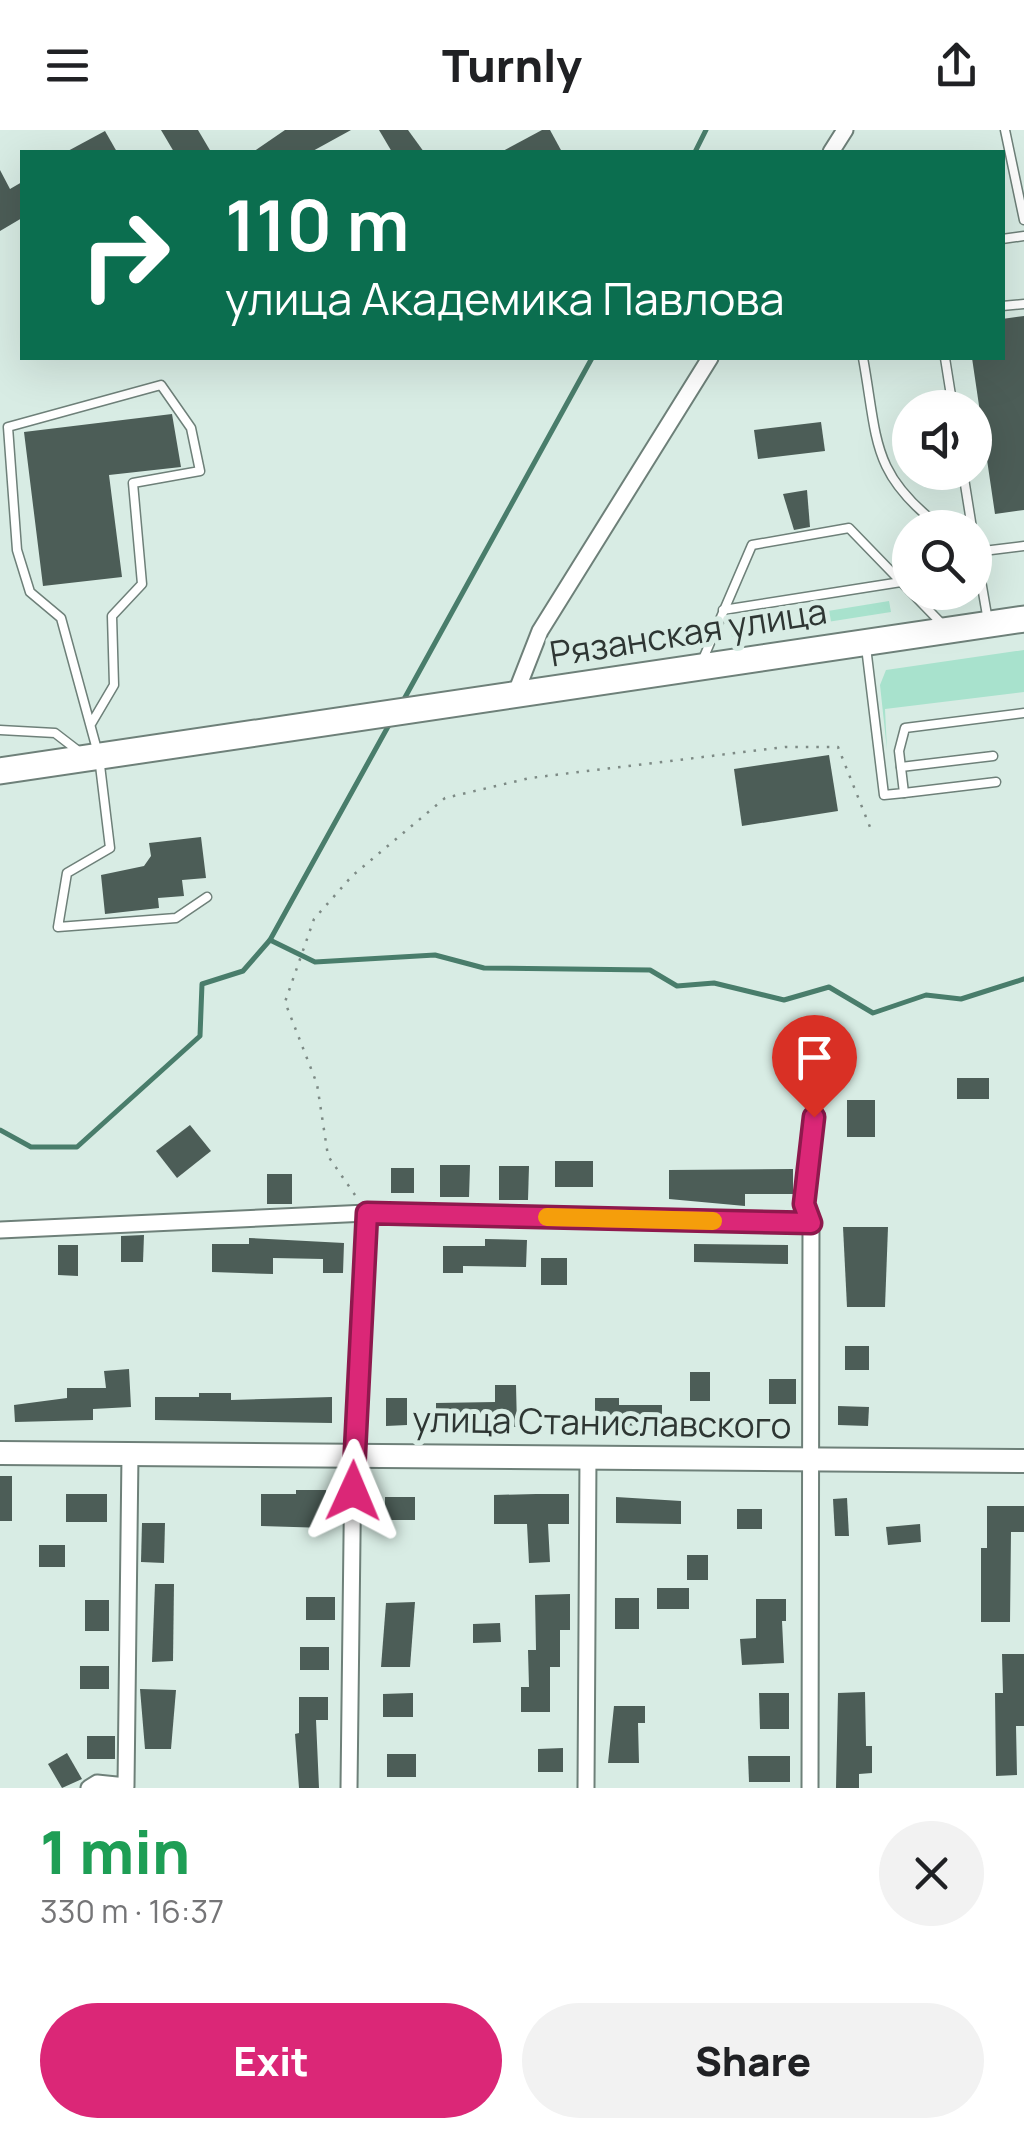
<!DOCTYPE html>
<html lang="en">
<head>
<meta charset="utf-8">
<style>
	:root { --surface:#fff; --page:#f2f2f2; --text:#202124; --muted:#757577; --accent:#db2777 }
	body { margin:0; font-family:Manrope,sans-serif; background:var(--page); color:var(--text); height:100vh; display:flex; flex-direction:column; font-size:38px; white-space:nowrap }
	* { box-sizing:border-box; margin:0 }
	p { font-size:32px; color:var(--muted) }
	.icon { flex:none; width:55px; height:55px; fill:none; stroke:currentColor; stroke-width:2; stroke-linecap:round; stroke-linejoin:round }
	.map { position:relative; height:1658px; overflow:hidden }
	.details { display:flex; flex-direction:column; background:var(--surface); flex:1 }
	.details>* { flex:none }
	.top-card { position:absolute; left:20px; top:20px; width:985px; height:210px; border-radius:0px; box-shadow:0 10px 40px #0002; background:#0b6e4f; color:#fff; overflow:hidden }
	.buttons { position:absolute; left:892px; top:260px; display:grid; gap:20px }
	.buttons a { display:grid; place-items:center; width:100px; height:100px; border-radius:50%; background:var(--surface); box-shadow:0 10px 40px #0002; font-size:50px }
	.pin { position:absolute; display:grid; place-items:center; width:85px; height:85px; color:#fff; margin:-102px -42px; border-radius:50% 50% 50% 0; rotate:-45deg; box-shadow:0 0 10px #0007 }
	.pin .icon { rotate:45deg }
	.me { position:absolute; width:110px; margin:-55px; rotate:1deg; stroke-linejoin:round; filter:drop-shadow(0 0 8px #0008) }
	.turn { display:flex; align-items:center; gap:35px; height:210px; padding:0 40px; font-size:45px }
	.turn .icon { width:130px; height:130px; stroke-width:2.5 }
	.turn b { display:block; font-size:70px; line-height:85px }
	.round { display:grid; place-items:center; flex:none; width:105px; height:105px; border-radius:52px; background:var(--page) }
	.summary { display:flex; align-items:center; justify-content:space-between; height:170px; padding:0 40px }
	h1 { font-size:60px; font-weight:800; line-height:75px; color:#1e9e55 }
	.action { display:flex; gap:20px; margin-top:auto; padding:20px 40px }
	.action a { flex:1; height:115px; border-radius:60px; background:var(--accent); color:#fff; font-size:40px; font-weight:800; line-height:115px; text-align:center }
	.action a+a { background:var(--page); color:var(--text) }
	header { display:flex; justify-content:space-between; align-items:center; height:130px; padding:0 40px; background:var(--surface); font-size:45px; font-weight:800 }
	.map>svg:first-child { display:block }
	.green { fill:#a8e2cd }
	.lines { fill:none; stroke-linecap:round; stroke-linejoin:round }
	.stream { stroke:#497d6b; stroke-width:5 }
	.building { fill:#4c5d57 }
	.lane-casing { stroke:#6e8079; stroke-width:11 }
	.street-casing { stroke:#6e8079; stroke-width:19 }
	.secondary-casing { stroke:#6e8079; stroke-width:26 }
	.primary-casing { stroke:#6e8079; stroke-width:29 }
	.path { stroke:#7d8a85; stroke-width:2.5; stroke-dasharray:2.5 8; stroke-linecap:butt }
	.lane { stroke:#fff; stroke-width:8 }
	.street { stroke:#fff; stroke-width:15 }
	.secondary { stroke:#fff; stroke-width:22 }
	.primary { stroke:#fff; stroke-width:25 }
	.route-casing { stroke:#8e194d; stroke-width:25 }
	.route { stroke:#db2777; stroke-width:18 }
	.slow { stroke:#f59e0b; stroke-width:18 }
	.labels { text-anchor:middle; dominant-baseline:central; stroke-width:10; stroke-linejoin:round; paint-order:stroke }
	.street-label { font-size:35px; fill:#2e3633; stroke:#d8ece4 }
</style>
</head>
<body>
<header><svg class="icon" aria-label="menu" viewBox="0 0 24 24"><path d="M4 6h16M4 12h16M4 18h16"/></svg>Turnly<svg class="icon" aria-label="share" viewBox="0 0 24 24"><path d="M12 15V3M7 8l5-5 5 5M5 13v7h14v-7"/></svg></header>
<div class="map">
<svg width="1024" height="1658" viewBox="0 0 1024 1658">
	<rect width="100%" height="100%" fill="#d8ece4"/>
	<g class="green">
		<path d="M 889,471 L 891,482 L 732,507 L 730,497 Z"/>
		<path d="M 1024,520 L 1024,562 L 885,579 L 887,620 L 880,555 L 886,540 Z"/>
	</g>
	<g class="lines">
		<g class="stream">
			<path d="M 695,22 L 706,0"/>
			<path d="M 403,571 L 592,228"/>
			<path d="M 270,810 L 390,593"/>
			<path d="M 0,1000 L 31,1017 L 77,1017 L 200,906 L 202,854 L 243,841 L 270,810 L 315,832 L 435,825 L 484,838 L 650,840 L 677,856 L 714,853 L 784,870 L 829,857 L 873,883 L 926,865 L 961,869 L 1024,849"/>
		</g>
	</g>
	<g class="building">
		<path d="M 161,0 L 198,0 L 211,22 L 174,22 Z"/>
		<path d="M 285,0 L 351,0 L 311,22 L 253,22 Z"/>
		<path d="M 379,0 L 408,0 L 424,22 L 392,22 Z"/>
		<path d="M 542,0 L 550,0 L 562,22 L 501,22 Z"/>
		<path d="M 105,1 L 117,22 L 66,22 Z"/>
		<path d="M 0,40 L 10,59 L 22,52 L 22,88 L 0,101 Z"/>
		<path d="M 1024,186 L 1024,380 L 995,384 L 972,228 L 1002,228 L 1002,189 Z"/>
		<path d="M 172,284 L 181,337 L 109,345 L 122,447 L 43,456 L 24,302 Z"/>
		<path d="M 821,292 L 825,321 L 758,329 L 754,300 Z"/>
		<path d="M 807,360 L 810,397 L 794,400 L 783,364 Z"/>
		<path d="M 829,625 L 838,681 L 742,696 L 734,639 Z"/>
		<path d="M 201,707 L 206,748 L 182,750 L 184,766 L 158,768 L 159,778 L 105,784 L 101,745 L 144,736 L 151,726 L 149,713 Z"/>
		<rect x="957" y="948" width="32" height="21"/>
		<rect x="847" y="970" width="28" height="37"/>
		<path d="M 190,995 L 211,1021 L 177,1048 L 156,1021 Z"/>
		<rect x="555" y="1031" width="38" height="26"/>
		<path d="M 440,1035 L 470,1035 L 469,1067 L 440,1067 Z"/>
		<path d="M 499,1036 L 529,1036 L 528,1070 L 499,1070 Z"/>
		<rect x="391" y="1038" width="23" height="25"/>
		<path d="M 793,1039 L 793,1064 L 745,1064 L 745,1076 L 669,1069 L 669,1040 Z"/>
		<rect x="267" y="1044" width="25" height="30"/>
		<path d="M 843,1097 L 888,1097 L 885,1177 L 847,1177 Z"/>
		<path d="M 144,1105 L 143,1132 L 121,1132 L 121,1106 Z"/>
		<path d="M 249,1108 L 344,1113 L 343,1143 L 323,1143 L 323,1129 L 273,1128 L 273,1144 L 212,1142 L 212,1114 L 249,1114 Z"/>
		<path d="M 485,1109 L 527,1110 L 526,1137 L 463,1136 L 463,1143 L 443,1143 L 443,1116 L 485,1116 Z"/>
		<path d="M 694,1114 L 788,1115 L 788,1134 L 694,1132 Z"/>
		<path d="M 58,1115 L 78,1115 L 78,1146 L 58,1145 Z"/>
		<rect x="541" y="1128" width="26" height="27"/>
		<rect x="845" y="1216" width="24" height="24"/>
		<path d="M 129,1239 L 131,1277 L 93,1279 L 93,1290 L 15,1292 L 14,1275 L 67,1268 L 67,1258 L 106,1258 L 104,1241 Z"/>
		<rect x="690" y="1242" width="20" height="29"/>
		<rect x="769" y="1249" width="27" height="25"/>
		<path d="M 495,1255 L 516,1255 L 517,1297 L 495,1297 L 495,1292 L 436,1292 L 436,1273 L 495,1272 Z"/>
		<path d="M 199,1263 L 231,1263 L 231,1270 L 332,1267 L 332,1293 L 155,1290 L 155,1267 L 199,1267 Z"/>
		<path d="M 386,1268 L 407,1268 L 407,1295 L 386,1296 Z"/>
		<path d="M 595,1268 L 619,1268 L 619,1275 L 662,1275 L 662,1296 L 595,1295 Z"/>
		<path d="M 838,1276 L 869,1277 L 868,1296 L 838,1295 Z"/>
		<rect x="0" y="1346" width="12" height="45"/>
		<path d="M 296,1360 L 326,1360 L 326,1398 L 261,1396 L 261,1364 L 296,1364 Z"/>
		<rect x="66" y="1364" width="41" height="28"/>
		<path d="M 536,1364 L 569,1364 L 569,1394 L 548,1394 L 550,1432 L 529,1433 L 527,1394 L 494,1394 L 494,1365 Z"/>
		<rect x="385" y="1367" width="30" height="23"/>
		<path d="M 616,1367 L 681,1371 L 681,1394 L 616,1393 Z"/>
		<path d="M 847,1368 L 849,1406 L 835,1406 L 833,1369 Z"/>
		<path d="M 987,1376 L 1024,1376 L 1024,1402 L 1011,1402 L 1010,1492 L 981,1492 L 981,1418 L 987,1418 Z"/>
		<rect x="737" y="1379" width="25" height="20"/>
		<path d="M 142,1393 L 165,1393 L 164,1433 L 141,1432 Z"/>
		<path d="M 920,1394 L 921,1412 L 888,1415 L 886,1397 Z"/>
		<rect x="39" y="1415" width="26" height="22"/>
		<rect x="687" y="1425" width="21" height="25"/>
		<path d="M 155,1454 L 174,1454 L 173,1531 L 152,1532 Z"/>
		<rect x="657" y="1458" width="32" height="21"/>
		<path d="M 570,1464 L 570,1500 L 560,1500 L 560,1537 L 550,1537 L 550,1582 L 521,1582 L 521,1557 L 529,1557 L 528,1520 L 536,1520 L 535,1465 Z"/>
		<rect x="306" y="1467" width="29" height="23"/>
		<rect x="615" y="1468" width="24" height="31"/>
		<path d="M 756,1469 L 786,1469 L 786,1491 L 782,1491 L 784,1533 L 742,1535 L 740,1509 L 756,1508 Z"/>
		<rect x="85" y="1470" width="24" height="31"/>
		<path d="M 415,1472 L 410,1537 L 381,1537 L 386,1473 Z"/>
		<path d="M 500,1493 L 501,1512 L 473,1513 L 473,1494 Z"/>
		<rect x="300" y="1517" width="29" height="23"/>
		<path d="M 1002,1524 L 1024,1524 L 1024,1596 L 1016,1596 L 1017,1645 L 996,1646 L 995,1563 L 1003,1563 Z"/>
		<rect x="80" y="1536" width="29" height="23"/>
		<path d="M 140,1559 L 176,1560 L 171,1619 L 145,1619 Z"/>
		<path d="M 865,1562 L 866,1616 L 872,1616 L 872,1643 L 859,1644 L 859,1658 L 836,1658 L 838,1563 Z"/>
		<path d="M 413,1563 L 413,1587 L 383,1587 L 383,1564 Z"/>
		<path d="M 759,1563 L 789,1563 L 789,1599 L 760,1599 Z"/>
		<path d="M 299,1567 L 328,1567 L 328,1590 L 316,1590 L 319,1658 L 299,1658 L 295,1604 L 299,1603 Z"/>
		<path d="M 614,1576 L 645,1576 L 645,1593 L 638,1593 L 639,1633 L 608,1633 Z"/>
		<rect x="87" y="1606" width="28" height="23"/>
		<path d="M 563,1618 L 563,1642 L 538,1642 L 538,1619 Z"/>
		<path d="M 67,1623 L 82,1649 L 62,1658 L 48,1634 Z"/>
		<rect x="387" y="1624" width="29" height="23"/>
		<path d="M 748,1626 L 790,1626 L 790,1652 L 749,1652 Z"/>
	</g>
	<g class="lines">
		<g class="lane-casing">
			<g id="lane">
				<path d="M 1005,0 L 1024,90"/>
				<path d="M 1002,109 L 1024,106"/>
				<path d="M 1002,176 L 1024,174"/>
				<path d="M 863,228 C 878,310 870,344 942,398"/>
				<path d="M 945,228 L 953,278"/>
				<path d="M 963,342 L 972,398"/>
				<path d="M 975,416 L 988,491"/>
				<path d="M 975,422 L 1024,416"/>
				<path d="M 911,462 L 944,496"/>
				<path d="M 723,480 L 901,452"/>
				<path d="M 866,517 L 884,665 L 904,663 L 899,621 L 905,598 L 1024,583"/>
				<path d="M 703,529 L 752,415 L 849,398 L 910,461"/>
				<path d="M 91,594 L 114,555 L 112,486 L 142,454 L 133,353 L 200,341 L 191,298 L 161,255 L 8,297 L 17,420 L 30,462 L 61,488 L 99,627 L 110,718 L 67,743 L 58,797 L 176,788 L 207,767"/>
				<path d="M 0,600 L 55,603 L 81,623"/>
				<path d="M 901,637 L 993,626"/>
				<path d="M 904,663 L 996,652"/>
			</g>
		</g>
		<g class="street-casing">
			<g id="street">
				<path d="M 831,22 L 845,0"/>
				<path d="M 515,565 L 540,501 L 710,228"/>
				<path d="M 0,1100 L 367,1083 L 811,1093"/>
				<path d="M 89,1658 L 97,1653 L 126,1656 L 130,1324"/>
				<path d="M 349,1658 L 353,1324 L 367,1083"/>
				<path d="M 586,1658 L 588,1326"/>
				<path d="M 810,1658 L 811,1093 L 804,1074 L 815,987"/>
			</g>
		</g>
		<g class="secondary-casing">
			<path id="secondary" d="M 0,1323 L 1024,1331"/>
		</g>
		<g class="primary-casing">
			<path id="primary" d="M 0,641 L 1024,489"/>
		</g>
		<path class="path" d="M 355,1065 L 328,1026 L 317,954 L 285,872 L 314,789 L 352,746 L 445,668 L 530,648 L 785,617 L 838,617 L 870,697"/>
		<use href="#lane" class="lane"/>
		<use href="#street" class="street"/>
		<use href="#secondary" class="secondary"/>
		<use href="#primary" class="primary"/>
	</g>
	<g class="lines">
		<g class="route-casing">
			<path id="route" d="M 353,1361 L 367,1083 L 811,1093 L 804,1074 L 814,987"/>
		</g>
		<use href="#route" class="route"/>
		<path class="slow" d="M 547,1087 L 713,1091"/>
	</g>
	<g class="labels">
		<g class="street-label">
			<text transform="translate(688 502) rotate(-9)">Рязанская улица</text>
			<text transform="translate(602 1292) rotate(1)">улица Станиславского</text>
		</g>
	</g>
</svg>
<div class="buttons">
<a><svg class="icon" aria-label="sound" viewBox="0 0 24 24"><path d="M4 9h4l5-4v14l-5-4H4zM17 9q2 3 0 6"/></svg></a>
<a><svg class="icon" aria-label="search" viewBox="0 0 24 24"><circle cx="10" cy="10" r="6"/><path d="M15 15l6 6"/></svg></a>
</div>
<div class="pin" style="left:814px;top:987px;background:#d93025"><svg class="icon" aria-label="arrive" viewBox="0 0 24 24"><path d="M6 21V4h12l-3 4 3 4H6"/></svg></div>
<svg class="me" style="left:353px;top:1361px" viewBox="-20 -20 40 40"><path d="M0-17L14 15 0 8-14 15z" fill="#db2777" stroke="#fff" stroke-width="4"/></svg>
<div class="top-card">
<div class="turn"><svg class="icon" aria-label="right" viewBox="0 0 24 24"><path d="M7 20v-9h11M14 6l5 5-5 5"/></svg><div><b>110 m</b>улица Академика Павлова</div></div>
</div>
</div>
<section class="details">
<div class="summary"><div><h1>1 min</h1><p>330 m · 16:37</p></div><a class="round"><svg class="icon" aria-label="close" viewBox="0 0 24 24"><path d="M6 6l12 12M18 6L6 18"/></svg></a></div>
<div class="action"><a>Exit</a><a>Share</a></div>
</section>
</body>
</html>
